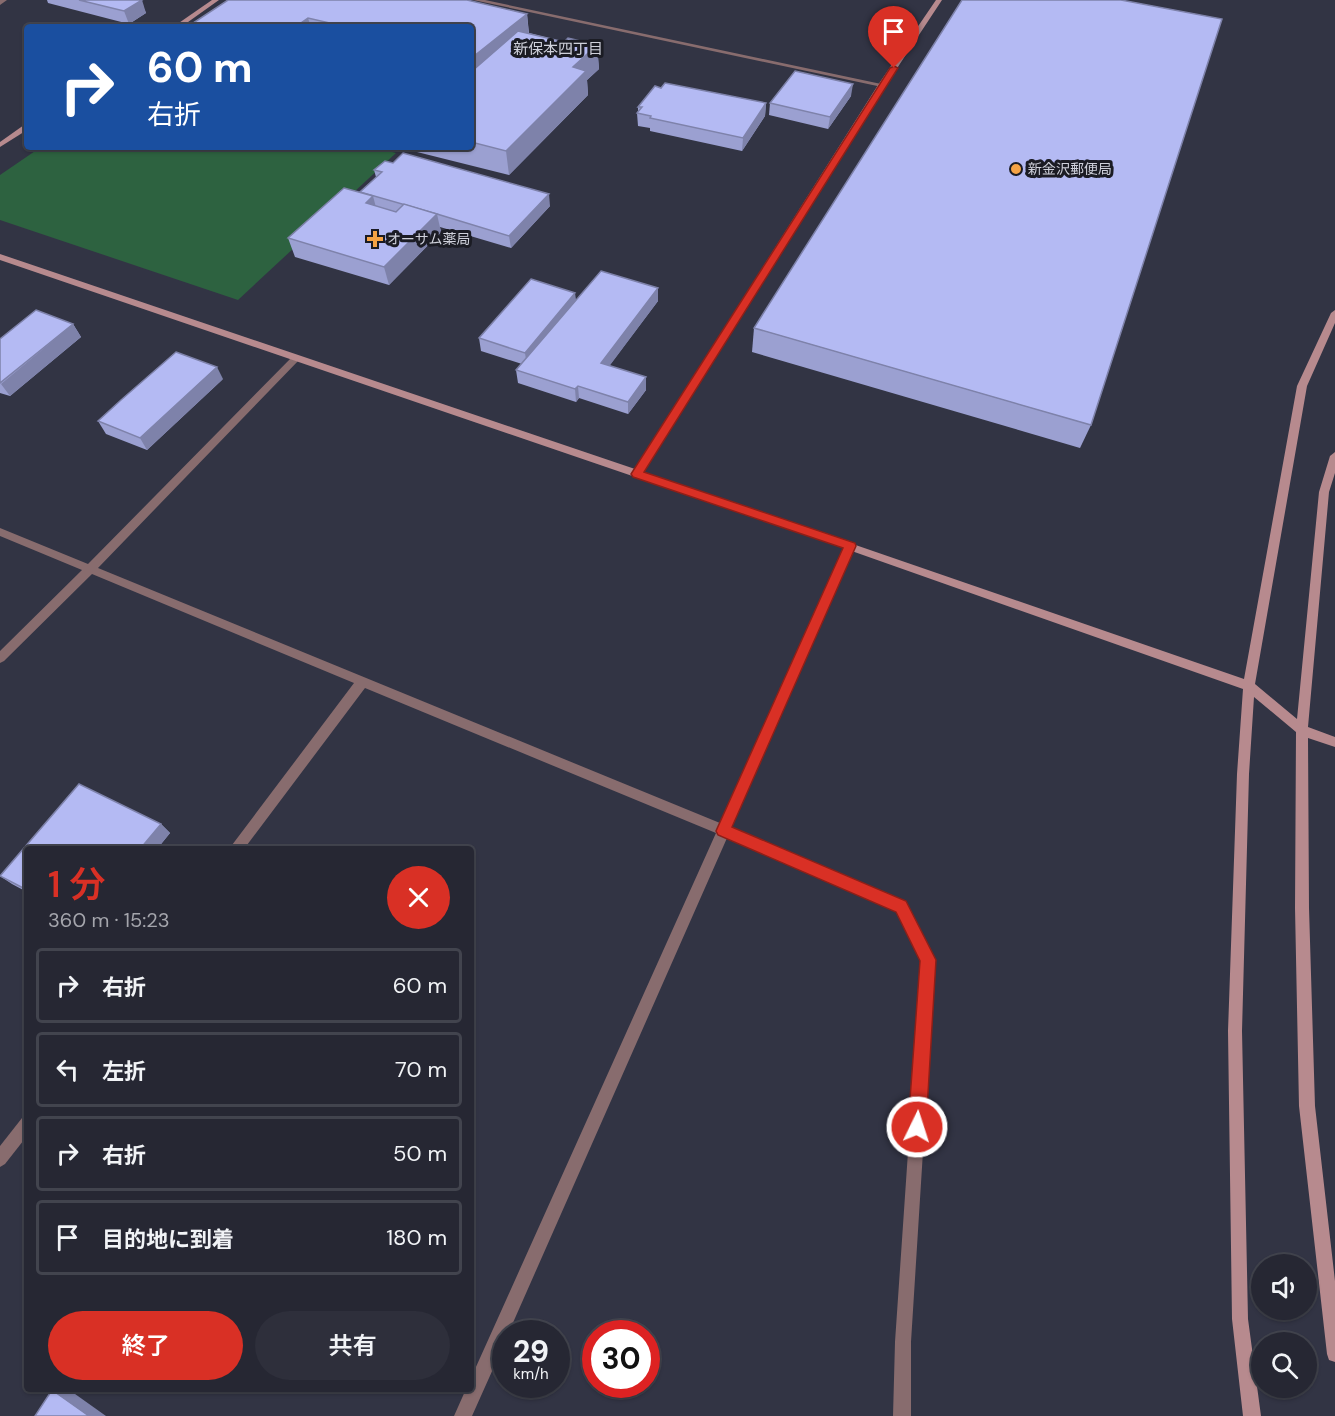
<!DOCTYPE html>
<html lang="ja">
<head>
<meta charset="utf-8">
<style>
	:root { --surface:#262733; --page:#2e2f3b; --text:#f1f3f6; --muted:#a4a5ac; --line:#42444e; --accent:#d93025 }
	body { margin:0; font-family:"DM Sans","Noto Sans JP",sans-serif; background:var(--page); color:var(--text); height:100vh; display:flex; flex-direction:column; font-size:22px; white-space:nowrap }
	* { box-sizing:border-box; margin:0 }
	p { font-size:20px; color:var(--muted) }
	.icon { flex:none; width:33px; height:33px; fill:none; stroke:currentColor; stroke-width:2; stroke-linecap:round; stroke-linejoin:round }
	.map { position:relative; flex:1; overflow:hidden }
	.sheet { position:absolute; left:24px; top:846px; width:450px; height:546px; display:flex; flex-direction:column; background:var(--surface); border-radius:6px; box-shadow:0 2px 4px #0004,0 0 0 2px var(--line) }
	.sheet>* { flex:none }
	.banner { position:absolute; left:24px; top:24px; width:450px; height:126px; border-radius:6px; box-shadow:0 2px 4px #0004,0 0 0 2px var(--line); background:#1a4fa0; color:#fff; overflow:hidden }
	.fabs { position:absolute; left:1251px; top:1254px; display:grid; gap:12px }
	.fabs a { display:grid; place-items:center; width:66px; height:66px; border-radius:50%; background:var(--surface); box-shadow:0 2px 4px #0004,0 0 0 2px var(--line); font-size:30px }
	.speed { position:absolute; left:492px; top:1320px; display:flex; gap:12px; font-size:30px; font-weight:700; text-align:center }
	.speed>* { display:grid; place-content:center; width:78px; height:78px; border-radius:50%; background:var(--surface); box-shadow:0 2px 4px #0004,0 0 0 2px var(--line); line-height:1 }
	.speed small { font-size:15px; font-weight:400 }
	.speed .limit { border:9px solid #d22; background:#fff; color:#111 }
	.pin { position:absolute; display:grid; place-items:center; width:51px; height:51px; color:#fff; margin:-62px -26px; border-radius:50% 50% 50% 0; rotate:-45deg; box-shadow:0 0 6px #0007 }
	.pin .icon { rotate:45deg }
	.me { position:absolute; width:66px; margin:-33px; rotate:4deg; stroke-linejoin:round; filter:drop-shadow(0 0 4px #0008) }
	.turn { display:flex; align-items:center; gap:21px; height:126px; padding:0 24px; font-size:27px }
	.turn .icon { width:78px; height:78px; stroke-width:2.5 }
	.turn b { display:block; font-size:42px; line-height:51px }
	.round { display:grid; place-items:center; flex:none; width:63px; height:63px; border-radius:32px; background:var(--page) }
	.headline { display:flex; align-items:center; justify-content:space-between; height:102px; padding:0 24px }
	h1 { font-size:36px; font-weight:600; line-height:45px; color:var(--accent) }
	.cta { display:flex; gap:12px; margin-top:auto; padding:12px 24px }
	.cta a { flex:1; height:69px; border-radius:36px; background:var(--accent); color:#fff; font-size:24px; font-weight:600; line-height:69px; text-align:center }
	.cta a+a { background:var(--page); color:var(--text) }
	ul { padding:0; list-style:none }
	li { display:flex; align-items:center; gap:18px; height:75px; margin:0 12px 9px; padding:0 12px; border:3px solid var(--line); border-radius:6px }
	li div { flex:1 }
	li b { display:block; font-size:22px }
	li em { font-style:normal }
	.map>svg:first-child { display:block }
	.green { fill:#2d6240 }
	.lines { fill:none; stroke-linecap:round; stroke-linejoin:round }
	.street { fill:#886c6e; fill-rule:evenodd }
	.secondary { fill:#b78a8e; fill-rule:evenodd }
	.wall { fill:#9ba0d1 }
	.shaded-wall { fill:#7e82aa }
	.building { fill:#b4baf3; stroke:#7e82aa; stroke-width:1.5 }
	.route { fill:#d93025; stroke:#8d1f18; stroke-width:1.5 }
	.poi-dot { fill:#f5a345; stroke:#1b1c24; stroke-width:2 }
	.labels { text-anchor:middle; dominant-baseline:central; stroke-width:6; stroke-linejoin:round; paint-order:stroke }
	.far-poi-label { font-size:14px; fill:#cfd1db; stroke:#1b1c24; text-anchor:start }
	.far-neighbourhood-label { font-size:15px; fill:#cfd1db; stroke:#1b1c24 }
</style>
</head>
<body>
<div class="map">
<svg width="1335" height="1416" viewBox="0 0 1335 1416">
	<rect width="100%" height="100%" fill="#323444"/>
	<path class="green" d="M 41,147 L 374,147 L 396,153 L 238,300 L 0,220 L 0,175 Z"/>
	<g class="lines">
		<g class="street">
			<path d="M 0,0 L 7,0 L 0,5 Z"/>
			<path d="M 473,0 L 485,0 L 886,85 L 882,87 Z"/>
			<path d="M 296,355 L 301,358 L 299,360 L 98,568 L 720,823 L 845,546 L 846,543 L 854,543 L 855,546 L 731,827 L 906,902 L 935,961 L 911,1342 L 911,1416 L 893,1416 L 895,1342 L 921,962 L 896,912 L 727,838 L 508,1334 L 506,1334 L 506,1340 L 472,1416 L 454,1416 L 466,1389 L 471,1389 L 471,1378 L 716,833 L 365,688 L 244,849 L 229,849 L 354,683 L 92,574 L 4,661 L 0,663 L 0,651 L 82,570 L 0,536 L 0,528 L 88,564 L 293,356 Z"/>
			<path d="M 27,1115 L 27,1136 L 5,1164 L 0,1167 L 0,1146 L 22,1118 Z"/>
		</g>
		<g class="secondary">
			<path d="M 212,0 L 219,0 L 181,27 L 173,27 Z"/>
			<path d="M 936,0 L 942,0 L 886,85 L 644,472 L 1244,679 L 1297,386 L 1331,313 L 1335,310 L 1335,323 L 1307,386 L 1255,684 L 1297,719 L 1319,492 L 1330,456 L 1335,452 L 1335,473 L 1329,492 L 1308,727 L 1335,737 L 1335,747 L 1308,738 L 1309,908 L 1315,1106 L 1335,1281 L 1335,1362 L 1329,1360 L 1327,1354 L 1299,1106 L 1295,908 L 1296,732 L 1254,697 L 1249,774 L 1242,1031 L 1248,1319 L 1261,1416 L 1243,1416 L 1232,1319 L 1228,1031 L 1237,774 L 1243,689 L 846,549 L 0,260 L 0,254 L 635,469 L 878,85 Z"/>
			<path d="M 24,125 L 27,125 L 27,130 L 0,147 L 0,142 Z"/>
		</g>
	</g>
	<g class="wall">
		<path d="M 47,0 L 140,0 L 146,13 L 129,24 L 48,3 Z"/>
		<path d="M 228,0 L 527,14 L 529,33 L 564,42 L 597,45 L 599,69 L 587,80 L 588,95 L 509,175 L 413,151 L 412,147 L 471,147 L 471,27 L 187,27 Z"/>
		<path d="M 851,96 L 828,129 L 769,115 L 770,103 Z"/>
		<path d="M 766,103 L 765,116 L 742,151 L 650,131 L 650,128 L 638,126 L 637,113 L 638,111 L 638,107 Z"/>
		<path d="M 374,170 L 550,206 L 511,248 L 440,227 L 441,232 L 389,285 L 295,257 L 288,238 L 360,193 L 376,177 Z"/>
		<path d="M 576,301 L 658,301 L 609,366 L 646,377 L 646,390 L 628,414 L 579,398 L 576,402 L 518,383 L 516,370 L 522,364 L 481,351 L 479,338 Z"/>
		<path d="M 73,324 L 81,337 L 10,396 L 0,393 L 0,339 Z"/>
		<path d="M 754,328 L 1091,425 L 1080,448 L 752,352 Z"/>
		<path d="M 223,379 L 147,450 L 106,434 L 98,421 Z"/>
		<path d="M 79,784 L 161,824 L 170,833 L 157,849 L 27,849 L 27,892 L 12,884 L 0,876 Z"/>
	</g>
	<g class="shaded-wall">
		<path d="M 142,0 L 146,13 L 129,24 L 124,11 Z"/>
		<path d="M 527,14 L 529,37 L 478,80 L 474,56 Z"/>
		<path d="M 308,18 L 311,27 L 295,27 Z"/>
		<path d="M 597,45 L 599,69 L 587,80 L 588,95 L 509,175 L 506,151 L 573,67 Z"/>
		<path d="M 853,84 L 851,96 L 828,129 L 830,117 Z"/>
		<path d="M 766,103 L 765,116 L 742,151 L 743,138 Z"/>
		<path d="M 549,194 L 550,206 L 511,248 L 509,236 Z"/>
		<path d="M 373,196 L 378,215 L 366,203 Z"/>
		<path d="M 437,214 L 441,232 L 389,285 L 384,267 Z"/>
		<path d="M 658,288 L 658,301 L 602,376 L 601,363 Z"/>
		<path d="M 575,293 L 577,306 L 527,366 L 525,353 Z"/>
		<path d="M 73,324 L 81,337 L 10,396 L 1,384 Z"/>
		<path d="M 217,367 L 223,379 L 147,450 L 140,438 Z"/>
		<path d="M 646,377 L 646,390 L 628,414 L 628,402 Z"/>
		<path d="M 578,386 L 579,398 L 576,402 L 575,389 Z"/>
		<path d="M 161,824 L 170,833 L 157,849 L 140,849 Z"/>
		<path d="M 62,1389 L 68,1389 L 106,1416 L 89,1416 L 52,1390 Z"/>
	</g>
	<g class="building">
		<path d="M 79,0 L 142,0 L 124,11 Z"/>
		<path d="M 228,0 L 467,0 L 527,14 L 474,56 L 471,56 L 471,27 L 347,27 L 308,18 L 295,27 L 187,27 Z"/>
		<path d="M 962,0 L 1121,0 L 1222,19 L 1091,425 L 754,328 Z"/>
		<path d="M 518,31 L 564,42 L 568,38 L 597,45 L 573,67 L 586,71 L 506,151 L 471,142 L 471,72 Z"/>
		<path d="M 795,71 L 853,84 L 830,117 L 770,103 Z"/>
		<path d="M 665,83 L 766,103 L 743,138 L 650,118 L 651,116 L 637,113 L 642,107 L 638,107 L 655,86 L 661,88 Z"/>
		<path d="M 403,153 L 549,194 L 509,236 L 437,214 L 360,192 L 382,172 L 374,170 L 385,161 L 393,163 Z"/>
		<path d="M 344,188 L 373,196 L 366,203 L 396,212 L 404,204 L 437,214 L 384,267 L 288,238 Z"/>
		<path d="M 601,271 L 658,288 L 601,363 L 646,377 L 628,402 L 578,386 L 575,389 L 516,370 Z"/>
		<path d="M 531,279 L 575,293 L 525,353 L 479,338 Z"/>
		<path d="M 36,310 L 73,324 L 0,383 L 0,339 Z"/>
		<path d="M 176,352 L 217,367 L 140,438 L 98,421 L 121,400 Z"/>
		<path d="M 79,784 L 161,824 L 140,849 L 27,849 L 27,890 L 0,876 Z"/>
		<path d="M 52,1390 L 89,1416 L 35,1416 Z"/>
	</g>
	<path class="route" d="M 894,66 L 898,68 L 644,472 L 855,543 L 856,546 L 732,827 L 906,901 L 936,960 L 926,1127 L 923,1133 L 917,1136 L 911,1133 L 908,1127 L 920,961 L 896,912 L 718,835 L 716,831 L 843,548 L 633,477 L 631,474 L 890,68 Z"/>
	<g class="poi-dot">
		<circle cx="1016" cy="169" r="6"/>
		<path d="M372 230h6v6h6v6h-6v6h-6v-6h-6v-6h6z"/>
	</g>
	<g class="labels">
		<g class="far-poi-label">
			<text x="1028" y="169">新金沢郵便局</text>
			<text x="387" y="239">オーサム薬局</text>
		</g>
		<g class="far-neighbourhood-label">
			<text x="558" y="49">新保本四丁目</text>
		</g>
	</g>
</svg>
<div class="fabs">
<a><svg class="icon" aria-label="sound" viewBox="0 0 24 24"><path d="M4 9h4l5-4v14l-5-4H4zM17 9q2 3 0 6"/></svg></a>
<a><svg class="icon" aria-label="search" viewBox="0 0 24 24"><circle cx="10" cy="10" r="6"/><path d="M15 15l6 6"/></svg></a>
</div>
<div class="speed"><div>29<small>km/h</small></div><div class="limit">30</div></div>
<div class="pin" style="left:894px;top:68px;background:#d93025"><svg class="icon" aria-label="arrive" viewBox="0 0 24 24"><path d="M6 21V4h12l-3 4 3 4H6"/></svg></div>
<svg class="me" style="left:917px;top:1127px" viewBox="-20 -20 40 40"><circle r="17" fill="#d93025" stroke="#fff" stroke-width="3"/><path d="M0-11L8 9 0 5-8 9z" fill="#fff"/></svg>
<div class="banner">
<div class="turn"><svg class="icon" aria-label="right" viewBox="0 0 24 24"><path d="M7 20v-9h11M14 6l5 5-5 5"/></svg><div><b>60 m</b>右折</div></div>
</div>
<section class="sheet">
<div class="headline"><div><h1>1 分</h1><p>360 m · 15:23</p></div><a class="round" style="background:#d93025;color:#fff"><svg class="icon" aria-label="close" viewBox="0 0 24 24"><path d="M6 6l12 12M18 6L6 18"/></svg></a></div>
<ul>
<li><svg class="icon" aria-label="right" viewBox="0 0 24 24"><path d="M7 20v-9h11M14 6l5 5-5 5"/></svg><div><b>右折</b></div><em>60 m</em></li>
<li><svg class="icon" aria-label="left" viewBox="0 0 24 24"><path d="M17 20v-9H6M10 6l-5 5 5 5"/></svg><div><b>左折</b></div><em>70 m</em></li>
<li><svg class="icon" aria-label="right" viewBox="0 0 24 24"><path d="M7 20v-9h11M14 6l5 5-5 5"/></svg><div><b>右折</b></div><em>50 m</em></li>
<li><svg class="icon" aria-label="arrive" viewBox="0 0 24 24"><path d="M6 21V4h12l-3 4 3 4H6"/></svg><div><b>目的地に到着</b></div><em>180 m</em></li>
</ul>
<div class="cta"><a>終了</a><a>共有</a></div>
</section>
</div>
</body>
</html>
